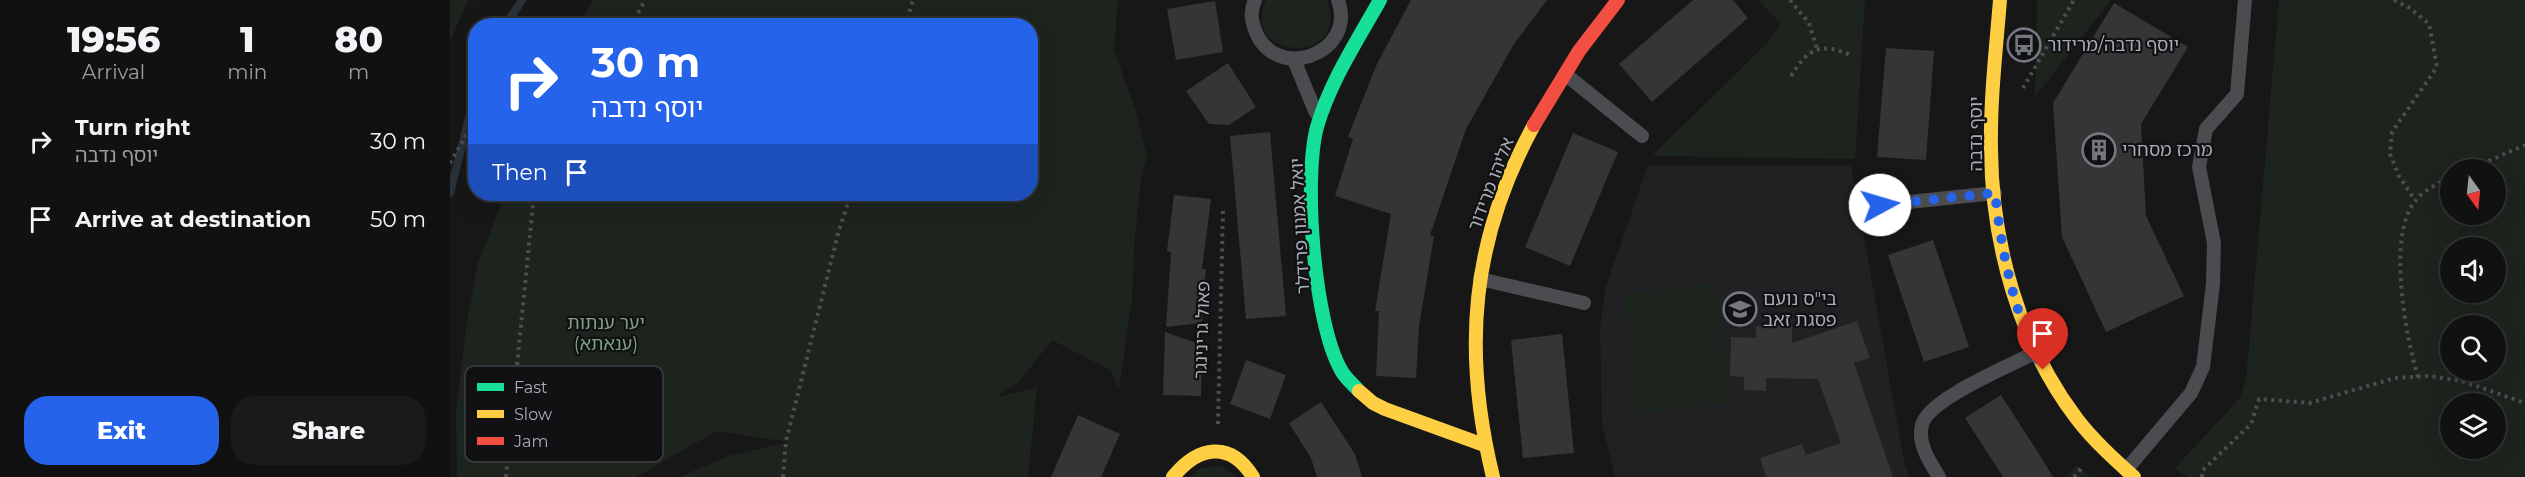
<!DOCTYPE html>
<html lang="en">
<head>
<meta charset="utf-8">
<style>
	:root { --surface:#111; --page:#1a1a1a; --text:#f1f3f6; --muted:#9c9d9f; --line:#303131; --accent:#2563eb }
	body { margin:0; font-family:Montserrat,"Noto Sans Hebrew",sans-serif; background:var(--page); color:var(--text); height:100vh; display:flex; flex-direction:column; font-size:22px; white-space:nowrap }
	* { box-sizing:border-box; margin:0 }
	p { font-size:20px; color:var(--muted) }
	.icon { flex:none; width:33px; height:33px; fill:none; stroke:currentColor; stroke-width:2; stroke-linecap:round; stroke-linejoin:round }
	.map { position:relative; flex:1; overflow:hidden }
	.panel { display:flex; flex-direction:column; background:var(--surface); width:450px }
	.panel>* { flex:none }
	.guide { position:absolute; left:18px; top:18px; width:570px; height:183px; border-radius:24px; box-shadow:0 6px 24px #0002,0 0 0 2px var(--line); background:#2563eb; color:#fff; overflow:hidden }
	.needle { width:39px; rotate:165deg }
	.fabs { position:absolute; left:1990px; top:159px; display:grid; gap:12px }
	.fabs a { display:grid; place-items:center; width:66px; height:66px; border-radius:50%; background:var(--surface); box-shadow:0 6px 24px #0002,0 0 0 2px var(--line); font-size:30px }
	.pin { position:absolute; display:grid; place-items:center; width:51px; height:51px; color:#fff; margin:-62px -26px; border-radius:50% 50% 50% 0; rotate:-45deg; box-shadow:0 0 6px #0007 }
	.pin .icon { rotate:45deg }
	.me { position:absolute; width:66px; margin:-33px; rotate:84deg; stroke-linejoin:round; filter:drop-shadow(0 0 4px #0008) }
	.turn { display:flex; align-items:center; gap:21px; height:126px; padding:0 24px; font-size:27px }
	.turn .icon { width:78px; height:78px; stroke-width:2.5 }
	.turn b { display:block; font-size:42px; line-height:51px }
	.then { display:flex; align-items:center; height:57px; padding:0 24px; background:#0003; gap:12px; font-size:22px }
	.eta { display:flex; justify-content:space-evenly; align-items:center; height:102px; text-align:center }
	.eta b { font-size:36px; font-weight:800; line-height:42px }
	.button { display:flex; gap:12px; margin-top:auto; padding:12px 24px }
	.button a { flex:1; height:69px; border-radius:24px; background:var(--accent); color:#fff; font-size:24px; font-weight:800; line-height:69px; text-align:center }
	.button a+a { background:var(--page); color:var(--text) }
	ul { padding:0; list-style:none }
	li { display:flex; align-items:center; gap:18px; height:78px; padding:0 24px }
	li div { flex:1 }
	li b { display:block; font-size:22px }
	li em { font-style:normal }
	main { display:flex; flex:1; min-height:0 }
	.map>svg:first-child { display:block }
	.built { fill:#212123 }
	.green { fill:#1d241e; fill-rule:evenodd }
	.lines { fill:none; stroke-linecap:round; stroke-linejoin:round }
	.stream { stroke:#2a3239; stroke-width:8 }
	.building { fill:#353536 }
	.path { stroke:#4d4e52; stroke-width:4; stroke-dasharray:3 4.5; stroke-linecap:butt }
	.lane { stroke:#4b4c50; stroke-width:14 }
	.fast { stroke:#16e098; stroke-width:14 }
	.slow { stroke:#ffcf43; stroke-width:14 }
	.jam { stroke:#f24e42; stroke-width:14 }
	.route { stroke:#2563eb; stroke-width:10; stroke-dasharray:0 18 }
	.labels { text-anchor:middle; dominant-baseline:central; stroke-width:4.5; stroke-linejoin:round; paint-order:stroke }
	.poi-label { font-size:18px; fill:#a8adb8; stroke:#111113; text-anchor:start }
	.street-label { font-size:18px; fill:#a8adb8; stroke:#111113 }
	.park-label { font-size:18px; fill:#7fa381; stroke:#111113 }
	.key { fill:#111113; stroke:#3e4045; stroke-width:1.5 }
	.key-label { font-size:16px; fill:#a8adb8 }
</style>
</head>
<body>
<main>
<section class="panel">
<div class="eta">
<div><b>19:56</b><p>Arrival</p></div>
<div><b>1</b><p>min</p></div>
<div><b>80</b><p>m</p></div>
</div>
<ul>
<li><svg class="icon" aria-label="right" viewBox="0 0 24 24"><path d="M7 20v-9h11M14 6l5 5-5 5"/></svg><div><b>Turn right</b><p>יוסף נדבה</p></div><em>30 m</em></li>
<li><svg class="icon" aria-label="arrive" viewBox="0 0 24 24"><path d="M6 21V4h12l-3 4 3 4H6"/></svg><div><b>Arrive at destination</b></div><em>50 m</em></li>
</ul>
<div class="button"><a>Exit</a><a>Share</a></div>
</section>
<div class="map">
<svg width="2075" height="477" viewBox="0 0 2075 477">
	<rect width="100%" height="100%" fill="#171717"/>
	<path class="built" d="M 1198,165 L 1401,165 L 1455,466 L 1459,477 L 1165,477 L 1152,425 L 1150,329 L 1155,289 Z"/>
	<g class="green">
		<path d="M 0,0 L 18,0 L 0,42 Z"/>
		<path d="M 143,0 L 668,0 L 664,49 L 686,112 L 697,155 L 691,179 L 685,234 L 682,298 L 669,390 L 661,370 L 602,340 L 569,382 L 546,397 L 587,388 L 578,477 L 230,477 L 278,456 L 339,442 L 267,431 L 186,477 L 7,477 L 6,412 L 16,329 L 27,266 L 55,194 L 580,194 L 580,26 L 129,25 Z"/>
		<path d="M 816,0 L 877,0 C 902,68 787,60 816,0 Z"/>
		<path d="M 1308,0 L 1415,0 L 1405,159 L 1202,156 L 1318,42 L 1331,24 Z"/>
		<path d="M 1587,0 L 1661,0 L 1585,97 Z"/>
		<path d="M 1829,0 L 2075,0 L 2075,477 L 1738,477 L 1724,469 L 1790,398 L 1796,380 ZM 2001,170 L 2046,170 L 2046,214 L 2001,214 ZM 2001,248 L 2046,248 L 2046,292 L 2001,292 ZM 2001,326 L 2046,326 L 2046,370 L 2001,370 ZM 2001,404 L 2046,404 L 2046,448 L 2001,448 Z"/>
		<path d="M 1266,283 L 1280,403 L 1186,414 L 1173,294 Z"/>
		<path d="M 1627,465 L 1641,477 L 1616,477 Z"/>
		<path d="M 771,466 L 787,477 L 740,477 L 749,469 Z"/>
	</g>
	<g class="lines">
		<g class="stream">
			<path d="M 55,26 L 72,0"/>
			<path d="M 0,193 L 26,90"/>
		</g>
	</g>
	<g class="building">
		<path d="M 961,0 L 1097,0 L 1064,44 L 1016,129 L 980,235 L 984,236 L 969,327 L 966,378 L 926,376 L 929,311 L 925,311 L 941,214 L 885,196 L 903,139 L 898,137 L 912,101 L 927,64 Z"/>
		<path d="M 1243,0 L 1283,0 L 1298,18 L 1202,102 L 1169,64 Z"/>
		<path d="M 765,1 L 773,52 L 726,60 L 717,9 Z"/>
		<path d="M 1664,3 L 1738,47 L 1691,124 L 1696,216 L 1734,296 L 1656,332 L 1612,237 L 1603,103 Z"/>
		<path d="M 1436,48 L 1484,51 L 1476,160 L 1427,157 Z"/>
		<path d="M 778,63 L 806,107 L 779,125 L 759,124 L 736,91 Z"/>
		<path d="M 820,132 L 836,316 L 796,319 L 780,136 Z"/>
		<path d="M 1123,133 L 1168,152 L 1120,266 L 1075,247 Z"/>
		<path d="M 724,195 L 761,199 L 752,269 L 756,269 L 752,323 L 716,327 L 721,252 L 717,251 Z"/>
		<path d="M 1483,240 L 1519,347 L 1474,362 L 1438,255 Z"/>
		<path d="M 1407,321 L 1420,358 L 1404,363 L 1443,477 L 1316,477 L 1310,458 L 1352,444 L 1356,455 L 1391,443 L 1368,379 L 1316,378 L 1316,391 L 1294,390 L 1294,377 L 1280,376 L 1281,337 L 1306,338 L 1306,326 L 1342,326 L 1342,343 Z"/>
		<path d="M 715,332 L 752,345 L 751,396 L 713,395 Z"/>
		<path d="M 1112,334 L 1124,453 L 1073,458 L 1061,340 Z"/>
		<path d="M 796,360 L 836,375 L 820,419 L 780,404 Z"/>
		<path d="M 1551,395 L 1591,457 L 1603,477 L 1553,477 L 1515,418 Z"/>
		<path d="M 871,402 L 905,454 L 912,477 L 867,477 L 861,458 L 839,423 Z"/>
		<path d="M 628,415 L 670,434 L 651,477 L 601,477 Z"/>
	</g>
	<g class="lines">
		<g class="path">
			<path d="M 1340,0 L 1359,23 L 1367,49"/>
			<path d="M 1944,0 L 1960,8 L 1979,24 L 1987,67 L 1942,132 L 1940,154 L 1949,176 L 1965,200"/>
			<path d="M 181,26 L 195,0"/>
			<path d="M 455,26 L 463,0"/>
			<path d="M 1341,76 C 1359,48 1369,42 1401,55"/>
			<path d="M 1573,88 L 1624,0"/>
			<path d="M 0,163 L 26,119"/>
			<path d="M 2018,170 L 2075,145"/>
			<path d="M 1968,377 C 1956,337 1936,234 1966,200 C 1974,190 1990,182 2001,177"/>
			<path d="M 768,424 L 773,210"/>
			<path d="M 56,477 L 84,194"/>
			<path d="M 333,477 L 336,441 L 389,230 L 401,194"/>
			<path d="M 1624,477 L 1633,466"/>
			<path d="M 1752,477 L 1752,471 L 1801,424 L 1809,399 L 1860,403 L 1945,378 L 1980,376 L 2012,381 L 2075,403"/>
		</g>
		<g class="lane">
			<path d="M 805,0 C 801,9 801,19 804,27 C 822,85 908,55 888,0"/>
			<path d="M 844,60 L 866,113"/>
			<path d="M 1115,74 L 1192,136"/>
			<path d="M 1430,205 L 1545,193"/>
			<path d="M 1030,279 L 1134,303"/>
			<path d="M 1676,470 L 1741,393 L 1753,367 L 1763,284 L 1764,243 L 1749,167 L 1756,129 L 1787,94 L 1795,0"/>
			<path d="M 1489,477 C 1480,462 1467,444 1472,425 C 1478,399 1560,366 1584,353"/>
		</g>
		<path class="fast" d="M 909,391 C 903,384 895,378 891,370 C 864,323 853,179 867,127 C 880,82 907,41 930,0"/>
		<g class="slow">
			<path d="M 1550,0 C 1546,50 1540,100 1541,150 C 1542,244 1569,343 1627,419 C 1643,440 1664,459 1684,477"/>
			<path d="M 909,391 L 923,403 L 935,409 L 1034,445"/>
			<path d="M 723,477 C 748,446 780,440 803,477"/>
			<path d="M 1043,477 C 1012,350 1021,240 1084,125"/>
		</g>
		<path class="jam" d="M 1084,125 L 1129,51 L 1168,0"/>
	</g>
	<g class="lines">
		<path class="route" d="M 1430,205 L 1545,193 C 1552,254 1564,315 1593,370"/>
	</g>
	<defs>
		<g id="bus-ring" transform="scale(1.725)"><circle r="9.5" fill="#111113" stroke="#757880" stroke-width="1.5"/><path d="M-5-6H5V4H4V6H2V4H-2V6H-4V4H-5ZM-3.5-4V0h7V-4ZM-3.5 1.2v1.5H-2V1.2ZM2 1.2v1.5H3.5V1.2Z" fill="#757880"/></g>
		<g id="building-ring" transform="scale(1.725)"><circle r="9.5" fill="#111113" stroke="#757880" stroke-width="1.5"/><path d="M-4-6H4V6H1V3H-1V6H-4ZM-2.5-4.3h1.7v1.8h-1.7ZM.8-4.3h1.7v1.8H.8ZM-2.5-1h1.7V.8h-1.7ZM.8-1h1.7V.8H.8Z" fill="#757880"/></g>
		<g id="school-ring" transform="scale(1.725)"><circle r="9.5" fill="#111113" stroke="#757880" stroke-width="1.5"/><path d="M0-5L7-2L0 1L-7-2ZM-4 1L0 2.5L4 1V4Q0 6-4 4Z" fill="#757880"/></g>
	</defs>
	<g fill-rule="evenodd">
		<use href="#bus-ring" x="1574" y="45"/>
		<use href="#building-ring" x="1649" y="150"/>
		<use href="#school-ring" x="1290" y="309"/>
	</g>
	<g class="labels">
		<g class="poi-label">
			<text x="1597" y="45">יוסף נדבה/מרידור</text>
			<text x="1672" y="150">מרכז מסחרי</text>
			<text x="1313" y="299">בי"ס נועם<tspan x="1313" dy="21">פסגת זאב</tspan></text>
		</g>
		<g class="street-label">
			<text transform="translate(1526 134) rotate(-90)">יוסף נדבה</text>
			<text transform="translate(1041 184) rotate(-69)">אליהו מרידור</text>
			<text transform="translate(850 226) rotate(-93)">יואל אמנון פרידלר</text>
			<text transform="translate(752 330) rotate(-88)">פאול גרינינגר</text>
		</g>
		<g class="park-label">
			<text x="156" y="323">יער ענתות<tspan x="156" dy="21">(ענאתא)</tspan></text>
		</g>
	</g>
	<rect x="15" y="366" width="198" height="96" rx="9" class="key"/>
	<rect x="27" y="383" width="27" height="8" fill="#16e098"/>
	<rect x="27" y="410" width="27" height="8" fill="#ffcf43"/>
	<rect x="27" y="437" width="27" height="8" fill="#f24e42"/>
	<g class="key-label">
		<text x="64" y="393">Fast</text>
		<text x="64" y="420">Slow</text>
		<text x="64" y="447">Jam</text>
	</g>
</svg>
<div class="fabs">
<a><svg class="needle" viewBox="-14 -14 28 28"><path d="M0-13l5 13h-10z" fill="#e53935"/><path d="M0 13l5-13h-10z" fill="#9c9d9f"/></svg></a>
<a><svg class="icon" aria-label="sound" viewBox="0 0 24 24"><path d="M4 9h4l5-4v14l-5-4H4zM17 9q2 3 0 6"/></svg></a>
<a><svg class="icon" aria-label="search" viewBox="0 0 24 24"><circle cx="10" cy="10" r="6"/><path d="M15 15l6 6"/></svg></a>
<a><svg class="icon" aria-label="layers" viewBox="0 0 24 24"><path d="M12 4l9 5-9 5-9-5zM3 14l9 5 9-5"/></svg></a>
</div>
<div class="pin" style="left:1593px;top:370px;background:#d93025"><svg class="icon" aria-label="arrive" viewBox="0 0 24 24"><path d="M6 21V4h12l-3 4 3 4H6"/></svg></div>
<svg class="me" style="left:1430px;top:205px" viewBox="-20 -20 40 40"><circle r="19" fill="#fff"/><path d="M0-13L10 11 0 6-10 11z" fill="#2563eb"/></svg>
<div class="guide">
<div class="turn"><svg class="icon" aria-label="right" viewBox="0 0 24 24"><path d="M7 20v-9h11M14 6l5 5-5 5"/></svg><div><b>30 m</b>יוסף נדבה</div></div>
<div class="then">Then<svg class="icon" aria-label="arrive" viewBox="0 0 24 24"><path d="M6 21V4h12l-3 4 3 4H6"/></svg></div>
</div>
</div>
</main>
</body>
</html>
